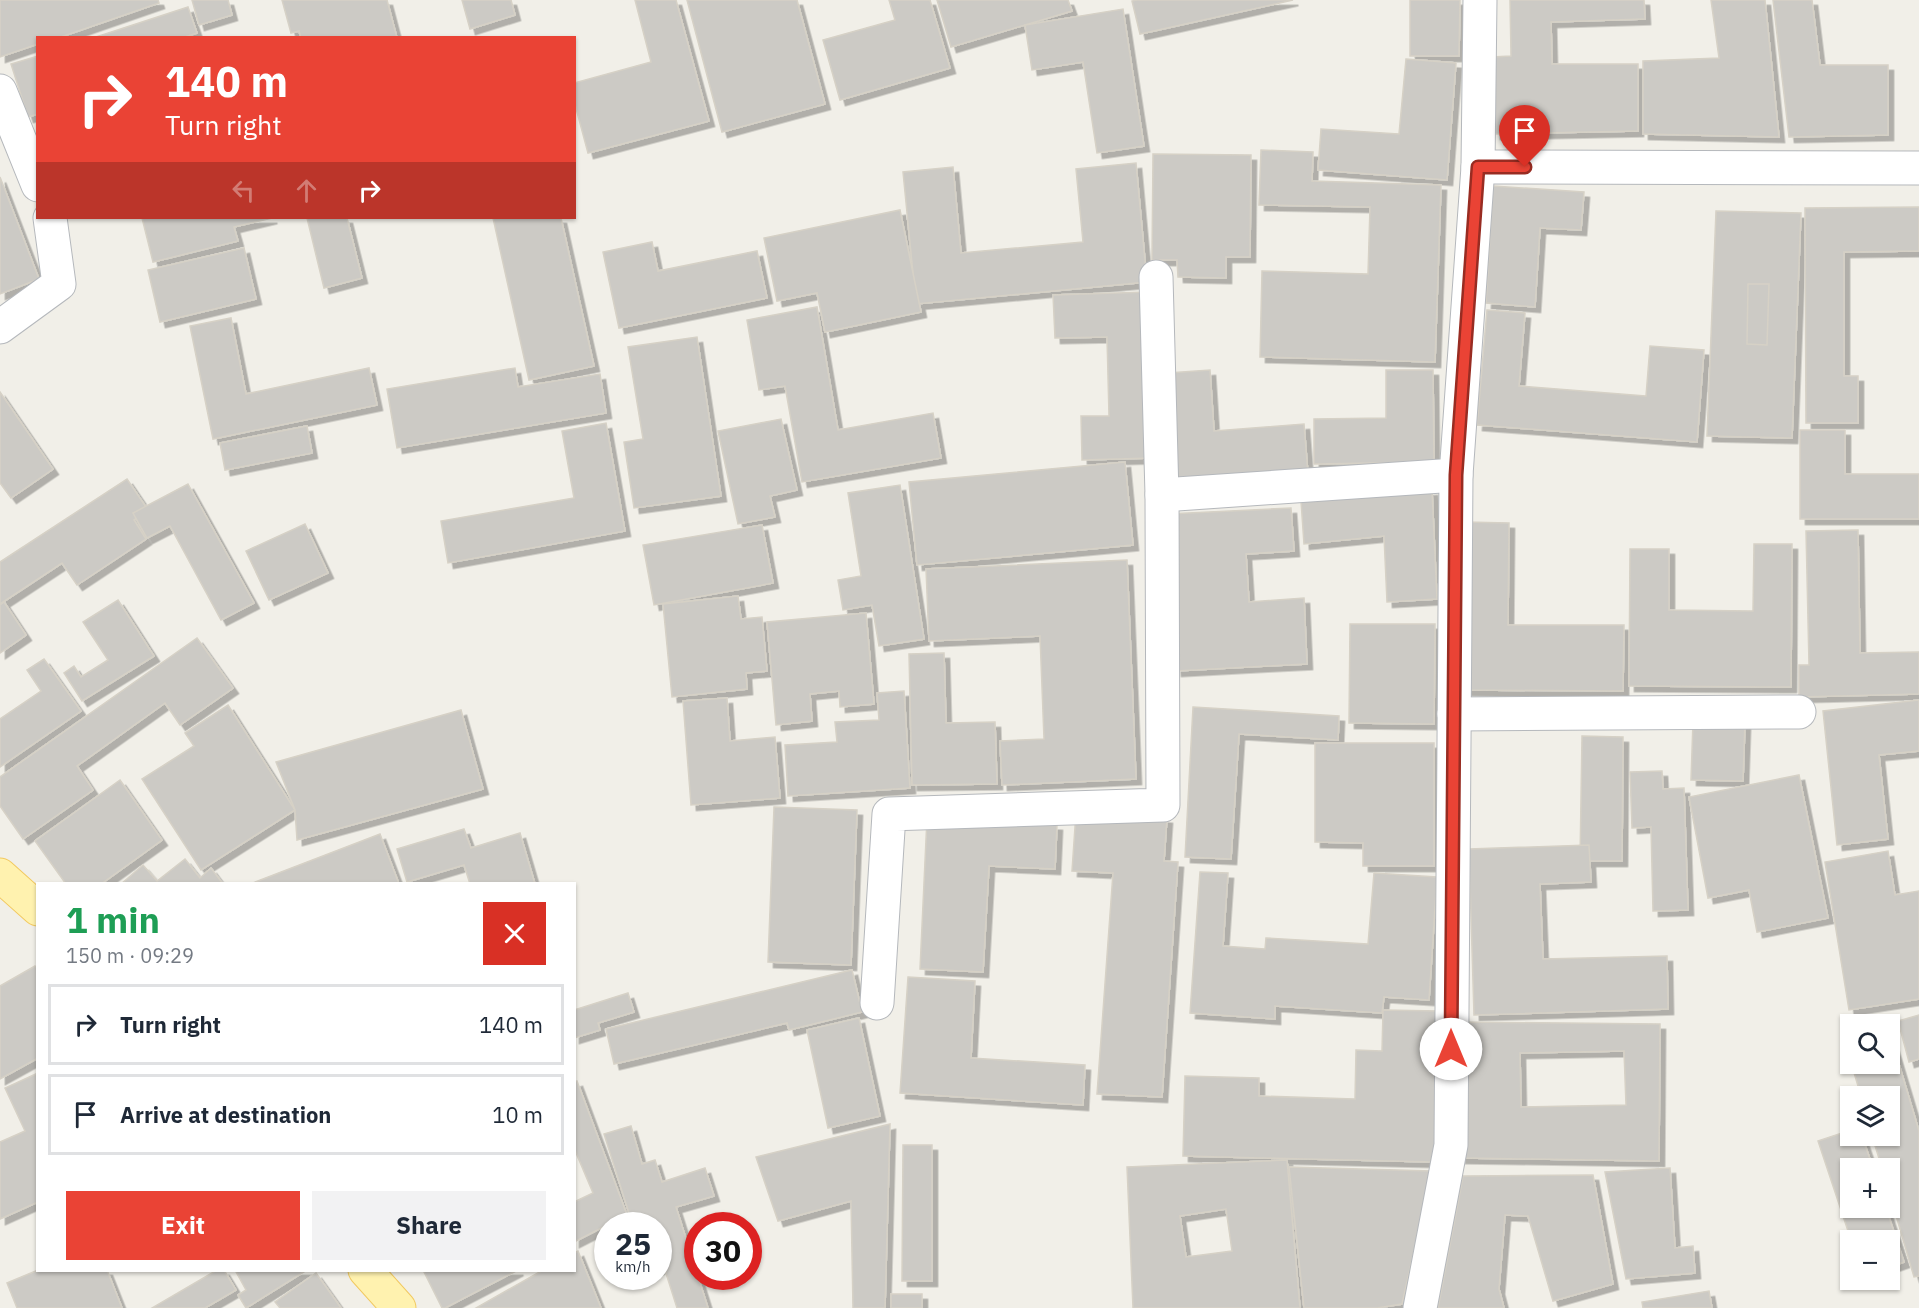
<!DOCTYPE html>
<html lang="en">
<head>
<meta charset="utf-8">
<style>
	:root { --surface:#fff; --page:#f2f2f3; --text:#1f2937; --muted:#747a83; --line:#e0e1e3; --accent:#ea4335 }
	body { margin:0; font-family:"IBM Plex Sans",sans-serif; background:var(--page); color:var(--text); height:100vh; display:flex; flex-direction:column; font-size:22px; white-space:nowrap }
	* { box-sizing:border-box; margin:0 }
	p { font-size:20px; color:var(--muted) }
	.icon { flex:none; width:33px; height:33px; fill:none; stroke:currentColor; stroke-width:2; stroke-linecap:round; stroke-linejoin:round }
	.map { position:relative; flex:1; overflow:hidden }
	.drawer { position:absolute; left:36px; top:882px; width:540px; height:390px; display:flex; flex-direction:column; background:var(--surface); border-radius:0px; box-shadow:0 2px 4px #0004 }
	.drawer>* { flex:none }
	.hud { position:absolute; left:36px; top:36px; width:540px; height:183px; border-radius:0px; box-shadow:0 2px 4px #0004; background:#ea4335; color:#fff; overflow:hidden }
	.tools { position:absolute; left:1840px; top:1014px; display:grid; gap:12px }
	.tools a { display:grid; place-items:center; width:60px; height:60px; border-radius:0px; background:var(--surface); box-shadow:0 2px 4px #0004; font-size:30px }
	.speed { position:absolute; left:594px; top:1212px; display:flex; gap:12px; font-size:30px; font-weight:700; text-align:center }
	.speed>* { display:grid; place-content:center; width:78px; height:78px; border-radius:50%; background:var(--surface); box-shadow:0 2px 4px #0004; line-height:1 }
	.speed small { font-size:15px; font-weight:400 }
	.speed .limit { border:9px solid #d22; background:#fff; color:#111 }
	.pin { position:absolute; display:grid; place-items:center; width:51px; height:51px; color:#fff; margin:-62px -26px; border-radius:50% 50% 50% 0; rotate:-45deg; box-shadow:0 0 6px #0007 }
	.pin .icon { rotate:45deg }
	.me { position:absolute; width:66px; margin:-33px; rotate:0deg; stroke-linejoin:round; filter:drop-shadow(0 0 4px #0008) }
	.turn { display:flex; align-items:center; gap:21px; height:126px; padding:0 30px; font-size:27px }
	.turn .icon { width:78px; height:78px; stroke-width:2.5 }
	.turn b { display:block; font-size:42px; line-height:51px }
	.lanes { display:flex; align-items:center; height:57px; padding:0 30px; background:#0003; justify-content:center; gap:30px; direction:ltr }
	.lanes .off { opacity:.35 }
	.round { display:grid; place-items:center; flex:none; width:63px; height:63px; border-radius:0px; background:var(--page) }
	.summary { display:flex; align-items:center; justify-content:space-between; height:102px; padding:0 30px }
	h1 { font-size:36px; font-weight:700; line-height:45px; color:#1e9e55 }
	.primary-button { display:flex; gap:12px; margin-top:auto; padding:12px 30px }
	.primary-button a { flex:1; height:69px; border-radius:0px; background:var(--accent); color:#fff; font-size:24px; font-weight:700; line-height:69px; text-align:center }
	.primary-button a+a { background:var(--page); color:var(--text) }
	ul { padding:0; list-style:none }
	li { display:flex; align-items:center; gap:18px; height:81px; margin:0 12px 9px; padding:0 18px; border:3px solid var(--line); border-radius:0px }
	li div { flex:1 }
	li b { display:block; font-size:22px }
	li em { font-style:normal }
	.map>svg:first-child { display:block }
	.building { fill:#cccac5; stroke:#d6d1c6; stroke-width:1.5; fill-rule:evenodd; filter:url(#shadow) }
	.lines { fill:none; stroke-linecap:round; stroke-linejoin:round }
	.minor-casing { stroke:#b5b8bc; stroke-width:35 }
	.major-casing { stroke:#f2c960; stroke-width:35 }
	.minor { stroke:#fff; stroke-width:33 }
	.major { stroke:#fff2af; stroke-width:33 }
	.route-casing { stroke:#982c22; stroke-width:15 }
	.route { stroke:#ea4335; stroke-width:10 }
</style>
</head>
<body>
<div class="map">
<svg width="1919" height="1308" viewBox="0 0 1919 1308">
	<defs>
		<filter id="shadow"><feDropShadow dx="5.5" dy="5.5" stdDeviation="0" flood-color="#0004"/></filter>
	</defs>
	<rect width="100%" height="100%" fill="#f1efe8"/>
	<g class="building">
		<path d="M 0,0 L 158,0 L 159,3 L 58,38 L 38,38 L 38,44 L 0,57 Z"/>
		<path d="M 192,0 L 228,0 L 232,15 L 199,25 Z"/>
		<path d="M 282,0 L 387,0 L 397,38 L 301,38 L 299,31 L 291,33 Z"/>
		<path d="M 462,0 L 511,0 L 515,15 L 470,29 Z"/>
		<path d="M 635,0 L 676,0 L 709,121 L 588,153 L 574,101 L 574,83 L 651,62 Z"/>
		<path d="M 687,0 L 797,0 L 825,104 L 722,132 Z"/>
		<path d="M 889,0 L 930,0 L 950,68 L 840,100 L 823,40 L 895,20 Z"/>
		<path d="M 937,0 L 1068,0 L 1072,11 L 951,47 Z"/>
		<path d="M 1137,0 L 1293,0 L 1140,34 L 1132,1 Z"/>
		<path d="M 1410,0 L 1460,0 L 1459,56 L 1410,56 Z"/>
		<path d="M 1510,0 L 1644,0 L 1645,19 L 1551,22 L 1552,64 L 1638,64 L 1638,131 L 1495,134 L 1492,57 L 1511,56 Z"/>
		<path d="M 1711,0 L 1765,0 L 1779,137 L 1643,134 L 1643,61 L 1719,58 Z"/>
		<path d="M 1773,0 L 1812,0 L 1820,65 L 1888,65 L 1888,135 L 1789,137 Z"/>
		<path d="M 188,7 L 197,33 L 182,38 L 93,38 Z"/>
		<path d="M 1123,9 L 1144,146 L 1097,153 L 1083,62 L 1032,70 L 1025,25 Z"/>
		<path d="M 38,56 L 38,114 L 28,117 L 11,64 Z"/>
		<path d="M 1406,59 L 1456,63 L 1447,180 L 1318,170 L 1321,129 L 1399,134 Z"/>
		<path d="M 1261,150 L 1313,152 L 1312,181 L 1441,185 L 1435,362 L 1260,357 L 1262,271 L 1368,274 L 1370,207 L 1259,205 Z"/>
		<path d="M 1153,154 L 1251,155 L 1250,257 L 1226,257 L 1226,278 L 1178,277 L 1177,260 L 1152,260 Z"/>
		<path d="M 1136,163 L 1147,282 L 916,304 L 903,172 L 953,167 L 961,253 L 1083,242 L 1076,169 Z"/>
		<path d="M 0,177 L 39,279 L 0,294 Z"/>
		<path d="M 1493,186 L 1584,192 L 1581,230 L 1540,228 L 1535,307 L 1486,303 Z"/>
		<path d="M 1919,207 L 1919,251 L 1844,252 L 1844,376 L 1858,376 L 1858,423 L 1806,423 L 1805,208 Z"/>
		<path d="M 900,210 L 921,312 L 825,332 L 817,293 L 777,301 L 764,238 Z"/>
		<path d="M 1716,211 L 1801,213 L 1792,438 L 1707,436 Z"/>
		<path d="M 142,218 L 272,218 L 234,227 L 238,241 L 153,262 Z"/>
		<path d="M 307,218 L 347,218 L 362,278 L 324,288 Z"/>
		<path d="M 493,218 L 561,218 L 594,366 L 529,380 Z"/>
		<path d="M 652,242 L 658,271 L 757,251 L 767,298 L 619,328 L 603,252 Z"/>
		<path d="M 244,248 L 256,299 L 160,322 L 148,270 Z"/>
		<path d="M 1748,284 L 1769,284 L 1767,345 L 1747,344 Z"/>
		<path d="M 1148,292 L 1152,458 L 1082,460 L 1081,416 L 1109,416 L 1107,337 L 1055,338 L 1053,295 Z"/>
		<path d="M 817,307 L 838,430 L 933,413 L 941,458 L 802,482 L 785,386 L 759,390 L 747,320 Z"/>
		<path d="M 1487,310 L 1525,313 L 1519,386 L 1646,396 L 1650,346 L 1704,350 L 1697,442 L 1477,425 Z"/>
		<path d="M 231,318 L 246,394 L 369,368 L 377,405 L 213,439 L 190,326 Z"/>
		<path d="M 697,337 L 721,496 L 634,508 L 624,442 L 643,439 L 628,347 Z"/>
		<path d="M 515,368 L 518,387 L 600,374 L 606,413 L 397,448 L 387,389 Z"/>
		<path d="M 1210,370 L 1214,431 L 1304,424 L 1308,474 L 1176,483 L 1168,373 Z"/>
		<path d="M 1386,370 L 1433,370 L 1434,462 L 1314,464 L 1314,419 L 1386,418 Z"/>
		<path d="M 0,392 L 53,469 L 11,498 L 0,483 Z"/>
		<path d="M 781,419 L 797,490 L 770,496 L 775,517 L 738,524 L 718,431 Z"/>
		<path d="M 606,423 L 625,531 L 448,563 L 441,521 L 574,498 L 562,431 Z"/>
		<path d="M 307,426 L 312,453 L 225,470 L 220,443 Z"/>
		<path d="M 1800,430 L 1845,430 L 1845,474 L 1919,474 L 1919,519 L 1800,519 Z"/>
		<path d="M 1125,462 L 1133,545 L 917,565 L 909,482 Z"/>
		<path d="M 127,479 L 148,510 L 134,520 L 146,539 L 77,585 L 62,563 L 0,604 L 0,562 Z"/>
		<path d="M 188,484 L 254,603 L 221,620 L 170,526 L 147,538 L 133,513 Z"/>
		<path d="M 900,485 L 924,639 L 879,646 L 872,605 L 843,610 L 838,580 L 861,576 L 848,493 Z"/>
		<path d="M 1432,490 L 1437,599 L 1387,602 L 1384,536 L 1304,544 L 1301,501 Z"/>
		<path d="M 1291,508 L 1294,551 L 1246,554 L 1249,602 L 1304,598 L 1307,664 L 1176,671 L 1168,514 Z"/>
		<path d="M 1465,522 L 1509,523 L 1508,625 L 1624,625 L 1623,691 L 1464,690 Z"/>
		<path d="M 305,524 L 328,573 L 269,600 L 246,551 Z"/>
		<path d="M 762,525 L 773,583 L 654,605 L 643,545 Z"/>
		<path d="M 1858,530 L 1860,653 L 1919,652 L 1919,694 L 1799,697 L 1799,665 L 1809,665 L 1806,531 Z"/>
		<path d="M 1754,544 L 1792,544 L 1791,687 L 1629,686 L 1630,549 L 1669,549 L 1669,610 L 1753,611 Z"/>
		<path d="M 1127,560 L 1136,779 L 1002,785 L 1000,741 L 1044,739 L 1040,636 L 929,641 L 926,569 Z"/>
		<path d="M 738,596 L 741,619 L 762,617 L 767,671 L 746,673 L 747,689 L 672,697 L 663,604 Z"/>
		<path d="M 118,600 L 154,656 L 82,701 L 64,673 L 74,666 L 81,677 L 108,660 L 83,622 Z"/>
		<path d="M 4,602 L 26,635 L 0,653 L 0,605 Z"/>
		<path d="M 866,613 L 874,704 L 840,707 L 839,691 L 810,694 L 812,721 L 776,725 L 767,622 Z"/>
		<path d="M 1350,624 L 1435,624 L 1434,724 L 1349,723 Z"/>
		<path d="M 197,638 L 233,688 L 180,725 L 165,703 L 77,766 L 93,790 L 23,839 L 0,806 L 0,777 Z"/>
		<path d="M 944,653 L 946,723 L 995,722 L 997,784 L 912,785 L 909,654 Z"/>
		<path d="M 44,659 L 81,711 L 0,767 L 0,719 L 41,691 L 27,670 Z"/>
		<path d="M 904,691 L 910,788 L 788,796 L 785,745 L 837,742 L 835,722 L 879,720 L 877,693 Z"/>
		<path d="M 727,698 L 730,741 L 775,737 L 780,798 L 691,805 L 683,701 Z"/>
		<path d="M 1919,700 L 1919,751 L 1879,755 L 1888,839 L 1837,845 L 1823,711 Z"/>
		<path d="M 228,705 L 295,810 L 201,870 L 142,779 L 194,746 L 185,733 Z"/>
		<path d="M 1193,707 L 1339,716 L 1338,740 L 1239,734 L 1231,859 L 1185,857 Z"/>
		<path d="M 461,710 L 483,789 L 297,840 L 295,810 L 276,762 Z"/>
		<path d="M 1693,721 L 1745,723 L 1743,781 L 1691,780 Z"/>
		<path d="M 1582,736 L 1623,737 L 1622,861 L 1580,861 Z"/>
		<path d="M 1315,743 L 1434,743 L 1434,866 L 1363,866 L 1363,843 L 1315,842 Z"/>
		<path d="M 1662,771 L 1663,789 L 1684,788 L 1688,910 L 1653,911 L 1651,827 L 1632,828 L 1630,772 Z"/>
		<path d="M 1799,775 L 1828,918 L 1757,932 L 1749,890 L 1708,898 L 1689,797 Z"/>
		<path d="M 120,780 L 162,840 L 101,884 L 66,884 L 35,841 Z"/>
		<path d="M 774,807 L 857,810 L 851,965 L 768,962 Z"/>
		<path d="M 1076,812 L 1167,818 L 1164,861 L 1178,862 L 1162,1097 L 1097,1094 L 1113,873 L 1072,871 Z"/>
		<path d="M 927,818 L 1057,825 L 1055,869 L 989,866 L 983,972 L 920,969 Z"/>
		<path d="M 464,829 L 471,848 L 520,833 L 535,884 L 470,884 L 464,865 L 407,882 L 397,849 Z"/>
		<path d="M 380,834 L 399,884 L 250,884 Z"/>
		<path d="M 1589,845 L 1591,882 L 1540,884 L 1543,959 L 1667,956 L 1668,1009 L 1474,1015 L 1469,849 Z"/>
		<path d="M 1888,851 L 1895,895 L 1919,891 L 1919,999 L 1849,1010 L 1825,862 Z"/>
		<path d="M 185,859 L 200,878 L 211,868 L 223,884 L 121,884 L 143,865 L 157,881 Z"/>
		<path d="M 1200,872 L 1228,873 L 1223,946 L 1265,949 L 1266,938 L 1368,944 L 1374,873 L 1437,877 L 1429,1000 L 1384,997 L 1382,1013 L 1275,1006 L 1275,1019 L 1190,1013 Z"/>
		<path d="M 35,966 L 38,969 L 38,1058 L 0,1079 L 0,986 Z"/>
		<path d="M 852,970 L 862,1012 L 789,1030 L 787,1023 L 614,1064 L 606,1029 Z"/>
		<path d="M 908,977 L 975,981 L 971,1058 L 1085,1065 L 1083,1105 L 900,1093 Z"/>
		<path d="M 628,993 L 634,1012 L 598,1023 L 600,1030 L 574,1038 L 574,1010 Z"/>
		<path d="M 1383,1010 L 1439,1011 L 1434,1162 L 1183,1156 L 1185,1076 L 1259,1078 L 1259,1096 L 1355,1099 L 1356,1050 L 1382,1051 Z"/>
		<path d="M 1919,1015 L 1919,1059 L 1909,1062 L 1898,1021 Z"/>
		<path d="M 859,1018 L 880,1116 L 828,1128 L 807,1030 Z"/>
		<path d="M 1461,1022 L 1660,1024 L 1659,1161 L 1460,1158 ZM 1624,1051 L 1626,1105 L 1521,1107 L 1520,1053 Z"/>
		<path d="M 1851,1033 L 1851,1064 L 1890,1064 L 1890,1034 L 1919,1131 L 1919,1276 L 1914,1277 L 1890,1195 L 1890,1168 L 1882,1168 L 1872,1136 L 1890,1136 L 1890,1096 L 1861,1096 L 1843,1036 Z"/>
		<path d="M 38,1073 L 38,1202 L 0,1219 L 0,1142 L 25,1131 L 5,1088 Z"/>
		<path d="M 577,1081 L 627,1215 L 574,1242 L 574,1202 L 593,1193 L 574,1148 L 574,1082 Z"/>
		<path d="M 890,1124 L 885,1308 L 853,1308 L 851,1201 L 778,1221 L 756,1157 Z"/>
		<path d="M 631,1126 L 642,1164 L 655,1160 L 662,1182 L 705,1168 L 714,1196 L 676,1207 L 708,1308 L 677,1308 L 664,1267 L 658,1269 L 658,1226 L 633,1226 L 604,1134 Z"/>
		<path d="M 1851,1130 L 1851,1136 L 1862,1136 L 1873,1168 L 1851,1168 L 1851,1208 L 1886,1208 L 1904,1262 L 1890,1267 L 1890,1240 L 1851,1240 L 1818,1141 Z"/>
		<path d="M 903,1145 L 932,1145 L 932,1281 L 902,1281 Z"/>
		<path d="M 1287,1160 L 1300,1308 L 1133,1308 L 1127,1167 ZM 1226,1209 L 1232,1251 L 1186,1257 L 1180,1216 Z"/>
		<path d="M 1289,1167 L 1432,1171 L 1402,1304 L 1377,1308 L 1304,1308 Z"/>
		<path d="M 1670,1168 L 1675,1248 L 1693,1246 L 1695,1273 L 1626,1279 L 1605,1172 Z"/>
		<path d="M 1593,1175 L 1613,1284 L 1553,1301 L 1528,1216 L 1505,1215 L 1499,1289 L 1504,1308 L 1438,1308 L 1463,1176 Z"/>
		<path d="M 578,1251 L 601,1308 L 476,1308 L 543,1270 L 574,1270 L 574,1253 Z"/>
		<path d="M 38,1270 L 107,1270 L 122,1308 L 17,1308 L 7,1283 Z"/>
		<path d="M 217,1270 L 224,1270 L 236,1290 L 205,1308 L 152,1308 Z"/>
		<path d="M 235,1270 L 307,1270 L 246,1308 L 238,1295 L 246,1290 Z"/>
		<path d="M 423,1270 L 518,1270 L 445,1308 L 442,1308 Z"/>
		<path d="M 316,1273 L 341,1308 L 280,1308 L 275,1302 Z"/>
		<path d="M 1709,1291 L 1712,1308 L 1643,1308 L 1642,1302 Z"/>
		<rect x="891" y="1294" width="31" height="14"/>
	</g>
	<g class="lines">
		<g class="minor-casing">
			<g id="minor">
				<path d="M 1480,0 L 1478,167 L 1919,168"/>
				<path d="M 0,91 L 38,185"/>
				<path d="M 1156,277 L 1162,495 L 1456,475 L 1478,167"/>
				<path d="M 0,327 L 59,284 L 50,218"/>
				<path d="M 1454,714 L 1799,712"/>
				<path d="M 877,1003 L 889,814 L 1163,805 L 1162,495"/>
				<path d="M 1420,1308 L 1451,1145 L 1456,475"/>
			</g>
		</g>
		<g class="major-casing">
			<g id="major">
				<path d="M 0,875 L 38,909"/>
				<path d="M 365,1270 L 399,1308"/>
			</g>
		</g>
		<use href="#minor" class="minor"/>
		<use href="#major" class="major"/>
	</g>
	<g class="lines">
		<g class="route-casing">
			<path id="route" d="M 1451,1049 L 1456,475 L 1478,167 L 1525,167"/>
		</g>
		<use href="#route" class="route"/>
	</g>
</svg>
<div class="tools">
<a><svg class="icon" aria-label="search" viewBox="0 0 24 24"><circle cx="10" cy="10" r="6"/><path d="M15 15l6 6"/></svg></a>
<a><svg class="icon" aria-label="layers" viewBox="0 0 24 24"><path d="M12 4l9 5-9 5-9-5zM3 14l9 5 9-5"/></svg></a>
<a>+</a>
<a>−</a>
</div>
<div class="speed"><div>25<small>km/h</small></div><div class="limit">30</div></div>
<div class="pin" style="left:1525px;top:167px;background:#d93025"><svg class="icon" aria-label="arrive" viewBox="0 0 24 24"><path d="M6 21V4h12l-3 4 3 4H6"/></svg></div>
<svg class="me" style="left:1451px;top:1049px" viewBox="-20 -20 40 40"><circle r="19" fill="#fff"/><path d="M0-13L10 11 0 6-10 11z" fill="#ea4335"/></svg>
<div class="hud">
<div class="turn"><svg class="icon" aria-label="right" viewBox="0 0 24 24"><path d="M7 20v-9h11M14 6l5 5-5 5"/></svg><div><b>140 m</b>Turn right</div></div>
<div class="lanes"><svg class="icon off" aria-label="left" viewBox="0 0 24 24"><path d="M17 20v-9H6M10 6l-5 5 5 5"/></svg><svg class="icon off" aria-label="ahead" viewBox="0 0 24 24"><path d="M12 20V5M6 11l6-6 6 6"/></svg><svg class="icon" aria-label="right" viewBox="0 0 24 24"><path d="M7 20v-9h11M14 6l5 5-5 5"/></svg></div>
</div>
<section class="drawer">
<div class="summary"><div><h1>1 min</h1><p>150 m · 09:29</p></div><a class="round" style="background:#d93025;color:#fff"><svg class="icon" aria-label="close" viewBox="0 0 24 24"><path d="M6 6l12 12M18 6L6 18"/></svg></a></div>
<ul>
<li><svg class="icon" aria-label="right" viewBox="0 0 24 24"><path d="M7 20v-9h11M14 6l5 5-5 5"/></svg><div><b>Turn right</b></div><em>140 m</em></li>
<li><svg class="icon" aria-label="arrive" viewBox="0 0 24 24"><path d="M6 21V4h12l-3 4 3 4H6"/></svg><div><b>Arrive at destination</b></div><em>10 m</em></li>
</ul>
<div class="primary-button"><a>Exit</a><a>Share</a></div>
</section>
</div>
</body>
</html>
